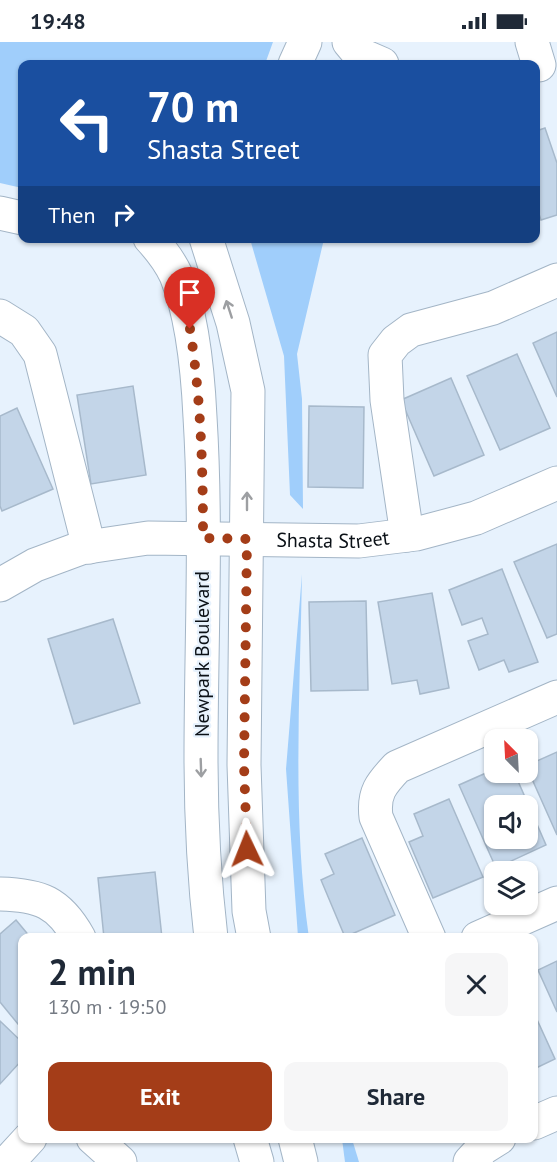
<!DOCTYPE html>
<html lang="en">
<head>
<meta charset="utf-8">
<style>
	:root { --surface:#fff; --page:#f6f6f7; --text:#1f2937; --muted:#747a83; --accent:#a43d18 }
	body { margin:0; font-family:"PT Sans",sans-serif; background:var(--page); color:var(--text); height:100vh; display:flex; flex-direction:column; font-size:22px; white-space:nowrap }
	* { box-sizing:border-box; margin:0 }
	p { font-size:20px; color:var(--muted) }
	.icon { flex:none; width:33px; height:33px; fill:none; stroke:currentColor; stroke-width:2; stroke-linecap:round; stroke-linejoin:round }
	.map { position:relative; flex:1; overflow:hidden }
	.details { position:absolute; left:18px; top:891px; width:520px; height:210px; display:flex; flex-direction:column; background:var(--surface); border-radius:12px; box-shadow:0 2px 4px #0004 }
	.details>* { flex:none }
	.banner { position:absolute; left:18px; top:18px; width:522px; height:183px; border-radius:12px; box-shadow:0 2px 4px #0004; background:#1a4fa0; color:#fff; overflow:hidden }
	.needle { width:39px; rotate:336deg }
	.fabs { position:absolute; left:484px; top:687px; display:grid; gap:12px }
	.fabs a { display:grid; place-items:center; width:54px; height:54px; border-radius:12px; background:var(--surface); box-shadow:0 2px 4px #0004; font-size:30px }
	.pin { position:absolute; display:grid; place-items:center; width:51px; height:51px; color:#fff; margin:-62px -26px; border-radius:50% 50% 50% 0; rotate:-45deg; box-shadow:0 0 6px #0007 }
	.pin .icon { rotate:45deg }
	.me { position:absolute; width:66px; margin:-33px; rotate:358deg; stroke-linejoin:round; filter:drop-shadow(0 0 4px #0008) }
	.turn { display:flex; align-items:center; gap:21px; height:126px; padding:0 30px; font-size:27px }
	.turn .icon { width:78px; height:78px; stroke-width:2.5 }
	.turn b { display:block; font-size:42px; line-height:51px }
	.then { display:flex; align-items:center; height:57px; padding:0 30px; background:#0003; gap:12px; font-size:22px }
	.round { display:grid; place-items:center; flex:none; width:63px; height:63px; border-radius:12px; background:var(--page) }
	.head { display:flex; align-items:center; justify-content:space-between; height:102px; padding:0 30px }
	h1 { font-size:36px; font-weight:600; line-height:45px }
	.button { display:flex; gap:12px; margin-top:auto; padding:12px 30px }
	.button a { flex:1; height:69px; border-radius:12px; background:var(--accent); color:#fff; font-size:24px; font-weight:600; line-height:69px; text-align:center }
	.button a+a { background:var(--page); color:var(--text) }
	.status { display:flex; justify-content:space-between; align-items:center; height:42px; padding:0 30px; background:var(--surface); direction:ltr }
	.status svg { height:16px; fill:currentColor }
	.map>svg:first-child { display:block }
	.green { fill:#a0cefb }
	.building { fill:#c3d5e8; stroke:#a7b9cb; stroke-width:1.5; fill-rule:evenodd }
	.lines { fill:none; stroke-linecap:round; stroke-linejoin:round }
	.minor-casing { stroke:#a3b5c6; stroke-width:35 }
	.minor { stroke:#fff; stroke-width:33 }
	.oneway { stroke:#9d9fa2 }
	.route { stroke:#a43d18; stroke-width:10; stroke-dasharray:0 18 }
	.labels { text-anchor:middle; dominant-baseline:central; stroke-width:4.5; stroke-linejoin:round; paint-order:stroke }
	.street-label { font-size:20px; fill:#0a1016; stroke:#e7f2fd }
</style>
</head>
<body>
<div class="status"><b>19:48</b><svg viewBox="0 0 49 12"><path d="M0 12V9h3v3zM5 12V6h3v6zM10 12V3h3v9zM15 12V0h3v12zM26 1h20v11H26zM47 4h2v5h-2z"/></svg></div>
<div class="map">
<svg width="557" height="1120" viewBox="0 0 557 1120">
	<rect width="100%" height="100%" fill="#e7f2fd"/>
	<g class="green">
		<path d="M 0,0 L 273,0 L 265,22 L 22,22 L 22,146 L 0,141 Z"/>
		<path d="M 250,197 L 324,197 L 297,312 L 302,357 L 303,467 L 290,453 L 284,314 Z"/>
		<path d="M 302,532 C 300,653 292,776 309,896 L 298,895 L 286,727 Z"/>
		<path d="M 342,1097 L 352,1097 L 359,1120 L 345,1120 Z"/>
	</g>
	<g class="building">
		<path d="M 545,86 L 557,121 L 557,173 L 541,178 L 536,163 L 536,89 Z"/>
		<path d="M 557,290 L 557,355 L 533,301 Z"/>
		<path d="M 517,312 L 550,386 L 500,408 L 467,334 Z"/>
		<path d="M 451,336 L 484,413 L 434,434 L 401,358 Z"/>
		<path d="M 133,344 L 146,433 L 91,442 L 77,353 Z"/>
		<path d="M 309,364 L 364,365 L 363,446 L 308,445 Z"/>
		<path d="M 17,366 L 53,447 L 2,469 L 0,464 L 0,374 Z"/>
		<path d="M 557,502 L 557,592 L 547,596 L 514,520 Z"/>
		<path d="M 502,527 L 538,620 L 509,630 L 504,618 L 479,628 L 468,599 L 488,592 L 482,576 L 462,583 L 449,548 Z"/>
		<path d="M 432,551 L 449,646 L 420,652 L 417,638 L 392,642 L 378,560 Z"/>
		<path d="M 366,559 L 368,648 L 311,649 L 309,560 Z"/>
		<path d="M 113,577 L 140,661 L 74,682 L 48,597 Z"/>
		<path d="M 557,710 L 557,793 L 528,728 L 528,723 Z"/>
		<path d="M 495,727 L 495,730 L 514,730 L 546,803 L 496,826 L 459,743 ZM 495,764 L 528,764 L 528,796 L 495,796 Z"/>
		<path d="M 449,757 L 483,835 L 433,856 L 409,800 L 423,794 L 414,772 Z"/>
		<path d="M 362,796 L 395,873 L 345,895 L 321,838 L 334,832 L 325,812 Z"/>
		<path d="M 155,830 L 162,896 L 104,896 L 98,836 Z"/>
		<path d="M 16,878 L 31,896 L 22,896 L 22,987 L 0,960 L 0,892 Z"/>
		<path d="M 557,919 L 557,970 L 538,928 Z"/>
		<path d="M 534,971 L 555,1017 L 534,1027 Z"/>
		<path d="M 0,979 L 22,1000 L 22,1018 L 0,1042 Z"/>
	</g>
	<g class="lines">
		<g class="minor-casing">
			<g id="minor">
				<path d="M 349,0 L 359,12 L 382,22"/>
				<path d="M 532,0 L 539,23"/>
				<path d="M 295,22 L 305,0"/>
				<path d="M 0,171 L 22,176"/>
				<path d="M 150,196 C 161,208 169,218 176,233 C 192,272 198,333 200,375 C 207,488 201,602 201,715 C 201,775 204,836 211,896"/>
				<path d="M 206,196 L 233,281 L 248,349 L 244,723 L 249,869 L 254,896"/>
				<path d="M 0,274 L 24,289 L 40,312 L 89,505"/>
				<path d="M 407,493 L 387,358 L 385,313 L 396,299 L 411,288 L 493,266 L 557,238"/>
				<path id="s1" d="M 0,543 L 35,523 L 81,506 L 148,496 L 359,499 L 416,492 L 476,476 L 557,441"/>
				<path d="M 0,852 C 40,853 59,860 79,896"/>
				<path d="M 429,896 L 376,775 C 373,751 381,742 397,725 L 557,655"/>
				<path d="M 478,896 L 557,861"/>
				<path d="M 534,1081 L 557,1071"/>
				<path d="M 93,1096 L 120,1120"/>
				<path d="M 250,1096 L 257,1120"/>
				<path d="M 295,1096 L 301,1120"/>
				<path d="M 8,1120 L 30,1096"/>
				<path d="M 470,1120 L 483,1106 L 499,1096"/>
			</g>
		</g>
		<use href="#minor" class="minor"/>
	</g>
	<defs><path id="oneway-shaft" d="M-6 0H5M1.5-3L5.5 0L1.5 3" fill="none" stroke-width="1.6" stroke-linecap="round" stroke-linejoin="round" transform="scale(1.5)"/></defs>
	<g class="oneway">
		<use href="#oneway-shaft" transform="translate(229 267) rotate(-108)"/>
		<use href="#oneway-shaft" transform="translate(247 459) rotate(-90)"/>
		<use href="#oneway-shaft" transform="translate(201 726) rotate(88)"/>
	</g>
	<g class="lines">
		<path class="route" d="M 190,287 C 201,357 203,426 203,496 L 247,497 L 244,723 L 247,807"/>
	</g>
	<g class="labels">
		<g class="street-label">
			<text stroke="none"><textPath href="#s1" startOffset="342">Shasta Street</textPath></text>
			<text transform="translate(202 612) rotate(-90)">Newpark Boulevard</text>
		</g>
	</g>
</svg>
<div class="fabs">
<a><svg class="needle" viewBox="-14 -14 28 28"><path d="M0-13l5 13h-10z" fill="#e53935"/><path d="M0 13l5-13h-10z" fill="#747a83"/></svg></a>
<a><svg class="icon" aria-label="sound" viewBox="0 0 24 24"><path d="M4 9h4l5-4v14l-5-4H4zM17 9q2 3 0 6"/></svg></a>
<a><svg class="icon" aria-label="layers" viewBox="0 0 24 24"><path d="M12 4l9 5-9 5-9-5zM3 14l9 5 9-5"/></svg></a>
</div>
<div class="pin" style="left:190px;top:287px;background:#d93025"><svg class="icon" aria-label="arrive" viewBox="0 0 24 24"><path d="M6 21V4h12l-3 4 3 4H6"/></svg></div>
<svg class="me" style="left:247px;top:807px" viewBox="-20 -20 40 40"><path d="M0-17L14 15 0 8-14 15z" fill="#a43d18" stroke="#fff" stroke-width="4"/></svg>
<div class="banner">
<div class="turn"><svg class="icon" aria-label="left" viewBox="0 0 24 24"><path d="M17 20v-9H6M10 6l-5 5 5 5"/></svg><div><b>70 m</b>Shasta Street</div></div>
<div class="then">Then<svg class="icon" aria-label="right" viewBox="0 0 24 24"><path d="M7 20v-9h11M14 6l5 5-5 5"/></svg></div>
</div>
<section class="details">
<div class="head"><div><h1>2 min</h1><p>130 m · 19:50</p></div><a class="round"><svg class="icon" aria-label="close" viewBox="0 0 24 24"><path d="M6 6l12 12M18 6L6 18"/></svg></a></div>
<div class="button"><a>Exit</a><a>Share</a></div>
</section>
</div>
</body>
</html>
